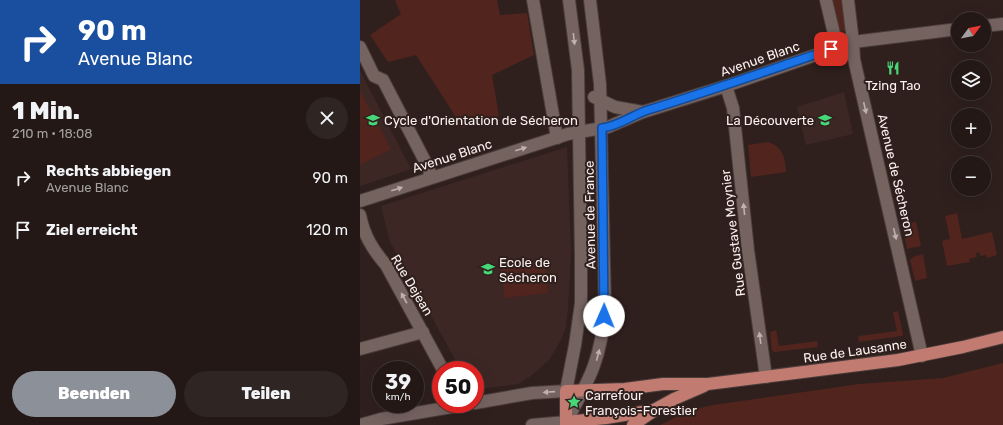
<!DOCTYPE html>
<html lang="de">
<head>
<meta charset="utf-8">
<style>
	:root { --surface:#231816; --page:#2f2523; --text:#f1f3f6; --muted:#a3a0a1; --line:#403735; --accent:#8c9099 }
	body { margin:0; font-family:Rubik,sans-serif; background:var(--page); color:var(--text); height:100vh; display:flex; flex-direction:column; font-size:15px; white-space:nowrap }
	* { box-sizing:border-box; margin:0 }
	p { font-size:13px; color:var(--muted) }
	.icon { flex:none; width:22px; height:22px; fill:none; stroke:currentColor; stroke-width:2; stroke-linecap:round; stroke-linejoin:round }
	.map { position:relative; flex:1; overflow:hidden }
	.sheet { display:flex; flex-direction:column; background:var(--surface); width:360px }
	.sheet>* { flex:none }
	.hud { background:#1a4fa0; color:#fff; overflow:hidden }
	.needle { width:26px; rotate:58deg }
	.tools { position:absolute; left:591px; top:12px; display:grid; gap:8px }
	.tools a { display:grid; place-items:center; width:40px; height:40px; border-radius:50%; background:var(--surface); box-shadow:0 4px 16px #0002,0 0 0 1px var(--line); font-size:20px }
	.speed { position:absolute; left:12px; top:361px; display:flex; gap:8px; font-size:20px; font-weight:700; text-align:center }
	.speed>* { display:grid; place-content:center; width:52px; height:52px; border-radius:50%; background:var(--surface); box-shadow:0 4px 16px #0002,0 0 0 1px var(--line); line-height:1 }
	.speed small { font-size:10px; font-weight:400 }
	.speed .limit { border:6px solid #d22; background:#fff; color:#111 }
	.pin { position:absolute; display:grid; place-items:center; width:34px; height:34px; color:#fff; margin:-17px; border-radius:8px; box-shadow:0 2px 6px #0006 }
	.me { position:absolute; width:44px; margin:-22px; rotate:1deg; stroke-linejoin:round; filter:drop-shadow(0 0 3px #0008) }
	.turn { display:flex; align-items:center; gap:14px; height:84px; padding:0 12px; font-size:18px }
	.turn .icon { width:52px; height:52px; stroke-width:2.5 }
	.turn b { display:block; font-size:28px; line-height:34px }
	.round { display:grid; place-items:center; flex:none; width:42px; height:42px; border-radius:21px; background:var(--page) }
	.summary { display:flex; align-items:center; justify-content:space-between; height:68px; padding:0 12px }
	h1 { font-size:24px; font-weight:800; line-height:30px }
	.button { display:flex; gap:8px; margin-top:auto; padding:8px 12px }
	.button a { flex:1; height:46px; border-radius:24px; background:var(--accent); color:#fff; font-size:16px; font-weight:800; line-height:46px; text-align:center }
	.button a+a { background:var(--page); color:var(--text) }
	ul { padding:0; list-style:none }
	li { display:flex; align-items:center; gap:12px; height:52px; padding:0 12px }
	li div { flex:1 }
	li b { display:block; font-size:15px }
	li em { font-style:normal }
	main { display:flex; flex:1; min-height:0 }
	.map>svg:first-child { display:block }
	.built { fill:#3d2724 }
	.green { fill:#51241e }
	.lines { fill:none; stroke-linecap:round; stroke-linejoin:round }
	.pedestrian-casing { stroke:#493c3a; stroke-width:14 }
	.minor-casing { stroke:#493c3a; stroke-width:14 }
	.secondary-casing { stroke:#493c3a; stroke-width:14 }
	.primary-casing { stroke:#493c3a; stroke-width:14 }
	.pedestrian { stroke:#756360; stroke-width:12 }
	.minor { stroke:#756360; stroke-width:12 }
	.secondary { stroke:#756360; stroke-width:12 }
	.primary { stroke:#c17b71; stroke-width:12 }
	.oneway { fill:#bfb1af }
	.route-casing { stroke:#114b97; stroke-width:10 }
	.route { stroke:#1a73e8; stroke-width:7 }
	.labels { text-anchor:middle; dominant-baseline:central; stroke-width:4; stroke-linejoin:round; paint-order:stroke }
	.street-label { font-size:13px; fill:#fcf1ef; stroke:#2f201d }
	.poi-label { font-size:13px; fill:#fcf1ef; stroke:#2f201d; text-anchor:start }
</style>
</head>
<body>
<main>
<section class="sheet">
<div class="hud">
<div class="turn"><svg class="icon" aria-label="right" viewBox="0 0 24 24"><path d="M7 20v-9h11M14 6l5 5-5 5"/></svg><div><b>90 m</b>Avenue Blanc</div></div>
</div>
<div class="summary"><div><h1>1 Min.</h1><p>210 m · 18:08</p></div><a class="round"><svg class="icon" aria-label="close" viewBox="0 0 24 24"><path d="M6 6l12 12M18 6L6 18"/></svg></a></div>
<ul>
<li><svg class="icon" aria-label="right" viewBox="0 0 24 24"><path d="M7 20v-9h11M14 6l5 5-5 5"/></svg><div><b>Rechts abbiegen</b><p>Avenue Blanc</p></div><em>90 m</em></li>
<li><svg class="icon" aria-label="arrive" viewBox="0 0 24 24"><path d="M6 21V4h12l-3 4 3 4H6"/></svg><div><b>Ziel erreicht</b></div><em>120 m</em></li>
</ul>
<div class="button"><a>Beenden</a><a>Teilen</a></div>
</section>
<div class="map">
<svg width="643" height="425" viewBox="0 0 643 425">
	<rect width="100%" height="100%" fill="#2f201d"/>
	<g class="built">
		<path d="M 0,71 L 51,169 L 0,186 Z"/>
		<path d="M 484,92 L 493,134 L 446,145 L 437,107 Z"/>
		<path d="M 207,147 L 211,254 L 208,308 L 206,327 L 201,340 L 190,359 L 171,376 L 158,384 L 120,389 L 115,387 L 115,370 L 101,370 L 30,242 L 21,206 Z"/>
	</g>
	<g class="green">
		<path d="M 35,0 L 137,0 L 140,15 L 167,13 L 174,55 L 132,75 L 139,116 L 103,128 L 56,55 L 28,62 L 10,35 L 41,14 Z"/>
		<path d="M 468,0 L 483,0 L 487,30 L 476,34 Z"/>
		<path d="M 0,91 L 31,149 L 0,165 Z"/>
		<path d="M 408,142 C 423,147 425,157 426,172 L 391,177 L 388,145 Z"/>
		<path d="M 597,213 L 602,239 L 632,232 L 637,255 L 627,258 L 626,255 L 620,256 L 619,252 L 616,253 L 617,257 L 609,259 L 610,262 L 587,266 L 582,241 L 590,239 L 585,216 Z"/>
		<path d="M 556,222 L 561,246 L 547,249 L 542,225 Z"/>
		<path d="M 563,254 L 567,278 L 555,281 L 550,260 L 553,257 Z"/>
		<path d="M 185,261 L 188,293 L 144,298 L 141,265 Z"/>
		<path d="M 538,311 L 543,334 L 542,336 L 499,342 L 498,336 L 537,331 L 533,312 Z"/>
		<path d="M 416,330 L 419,346 L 457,341 L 458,347 L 415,352 L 412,351 L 410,332 Z"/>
		<path d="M 643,363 L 643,425 L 300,425 L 330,410 L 353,405 L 499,384 L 583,378 Z"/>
	</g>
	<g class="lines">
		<g class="pedestrian-casing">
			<g id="pedestrian">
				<path d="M 173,0 L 197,138"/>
				<path d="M 466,0 L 475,38"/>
				<path d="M 488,0 L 493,42"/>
			</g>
		</g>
		<g class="minor-casing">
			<g id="minor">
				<path d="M 624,26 L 643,24"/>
				<path d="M 493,42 L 494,59 L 562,356"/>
				<path d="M 0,47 L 14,76 L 23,80 L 68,167 L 71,177"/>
				<path d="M 366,86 L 373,108 L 388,250 L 406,377"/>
				<path d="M 234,97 L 255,107 L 283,112"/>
				<path d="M 0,201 L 208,134 L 248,127 L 283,112 L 366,86 L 493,42 L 598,29"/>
				<path d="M 0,215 C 4,235 12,249 26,265 L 83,370"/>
				<path d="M 0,349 L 63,332"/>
			</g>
		</g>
		<g class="secondary-casing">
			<g id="secondary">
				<path d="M 115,403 L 172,393 L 206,391 L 215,345 L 221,303 L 221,258 L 218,70 L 209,0"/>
				<path d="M 0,425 L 21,419 L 109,404"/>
				<path d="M 172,425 L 206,422 C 230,379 242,357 245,307 L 240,84 L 230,0"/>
			</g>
		</g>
		<g class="primary-casing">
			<g id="primary">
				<path d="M 206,422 L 246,418 L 294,410 L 314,399 L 344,386"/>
				<path d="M 206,425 L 206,391 L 265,389 L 303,384 L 348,384 L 538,360 L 603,347 L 643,337"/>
				<path d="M 273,425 L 292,412"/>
			</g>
		</g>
		<use href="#pedestrian" class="pedestrian"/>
		<use href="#minor" class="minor"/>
		<use href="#secondary" class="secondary"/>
		<use href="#primary" class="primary"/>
	</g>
	<defs><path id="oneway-solid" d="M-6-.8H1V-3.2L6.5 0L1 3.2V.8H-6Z"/></defs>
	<g class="oneway">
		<use href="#oneway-solid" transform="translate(214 39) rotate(83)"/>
		<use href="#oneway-solid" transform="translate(505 108) rotate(77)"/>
		<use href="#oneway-solid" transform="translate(161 149) rotate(-17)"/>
		<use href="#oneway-solid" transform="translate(37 189) rotate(-18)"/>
		<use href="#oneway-solid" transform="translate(384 209) rotate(-96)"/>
		<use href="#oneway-solid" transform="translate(535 234) rotate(77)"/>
		<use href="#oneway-solid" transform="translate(44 298) rotate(-119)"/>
		<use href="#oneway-solid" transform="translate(400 338) rotate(-98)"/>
		<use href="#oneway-solid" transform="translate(238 355) rotate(-75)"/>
		<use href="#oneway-solid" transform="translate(189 392) rotate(176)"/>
	</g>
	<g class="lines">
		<g class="route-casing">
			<path id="route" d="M 244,316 L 242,128 C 259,126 272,115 288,110 C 350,91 410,70 471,49"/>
		</g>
		<use href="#route" class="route"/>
	</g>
	<defs>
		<g id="restaurant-bare" transform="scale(1.08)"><path d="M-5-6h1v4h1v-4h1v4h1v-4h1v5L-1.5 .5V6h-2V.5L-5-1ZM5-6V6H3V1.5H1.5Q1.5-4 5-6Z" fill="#48d778" stroke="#2f201d" stroke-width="2.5" paint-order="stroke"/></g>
		<g id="school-bare" transform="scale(1.08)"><path d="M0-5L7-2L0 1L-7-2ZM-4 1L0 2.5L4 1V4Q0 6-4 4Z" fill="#48d778" stroke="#2f201d" stroke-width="2.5" paint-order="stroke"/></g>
		<g id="sight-bare" transform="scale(1.08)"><path d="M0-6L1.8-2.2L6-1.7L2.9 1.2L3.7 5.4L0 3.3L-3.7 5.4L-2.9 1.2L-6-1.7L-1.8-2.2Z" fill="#48d778" stroke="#2f201d" stroke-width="2.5" paint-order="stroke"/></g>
	</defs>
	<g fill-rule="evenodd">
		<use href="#restaurant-bare" x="533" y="68"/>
		<use href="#school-bare" x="13" y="120"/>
		<use href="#school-bare" x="465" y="120"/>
		<use href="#school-bare" x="128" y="269"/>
		<use href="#sight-bare" x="214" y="402"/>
	</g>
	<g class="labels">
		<g class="street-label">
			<text transform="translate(400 59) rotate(-19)">Avenue Blanc</text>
			<text transform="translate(92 156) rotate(-18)">Avenue Blanc</text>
			<text transform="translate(536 175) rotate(77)">Avenue de Sécheron</text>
			<text transform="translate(230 215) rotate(-91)">Avenue de France</text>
			<text transform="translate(373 233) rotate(-97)">Rue Gustave Moynier</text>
			<text transform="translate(52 285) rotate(59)">Rue Dejean</text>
			<text transform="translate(495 351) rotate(-8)">Rue de Lausanne</text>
		</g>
		<g class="poi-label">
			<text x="533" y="85" text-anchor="middle">Tzing Tao</text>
			<text x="24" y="120">Cycle d'Orientation de Sécheron</text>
			<text x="454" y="120" text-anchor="end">La Découverte</text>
			<text x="139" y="262">Ecole de<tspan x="139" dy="15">Sécheron</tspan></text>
			<text x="225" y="395">Carrefour<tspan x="225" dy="15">François-Forestier</tspan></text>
		</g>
	</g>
</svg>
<div class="tools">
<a><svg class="needle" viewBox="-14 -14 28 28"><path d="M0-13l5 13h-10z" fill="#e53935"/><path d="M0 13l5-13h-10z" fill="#a3a0a1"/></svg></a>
<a><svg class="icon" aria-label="layers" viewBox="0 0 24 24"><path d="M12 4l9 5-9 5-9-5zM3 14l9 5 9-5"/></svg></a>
<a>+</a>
<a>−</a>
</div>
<div class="speed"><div>39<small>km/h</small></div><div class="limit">50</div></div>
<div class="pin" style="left:471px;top:49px;background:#d93025"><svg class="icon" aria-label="arrive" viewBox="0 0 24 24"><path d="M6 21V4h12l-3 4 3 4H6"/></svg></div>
<svg class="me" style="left:244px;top:316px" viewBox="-20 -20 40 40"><circle r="19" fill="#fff"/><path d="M0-13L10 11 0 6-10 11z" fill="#1a73e8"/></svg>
</div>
</main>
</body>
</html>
